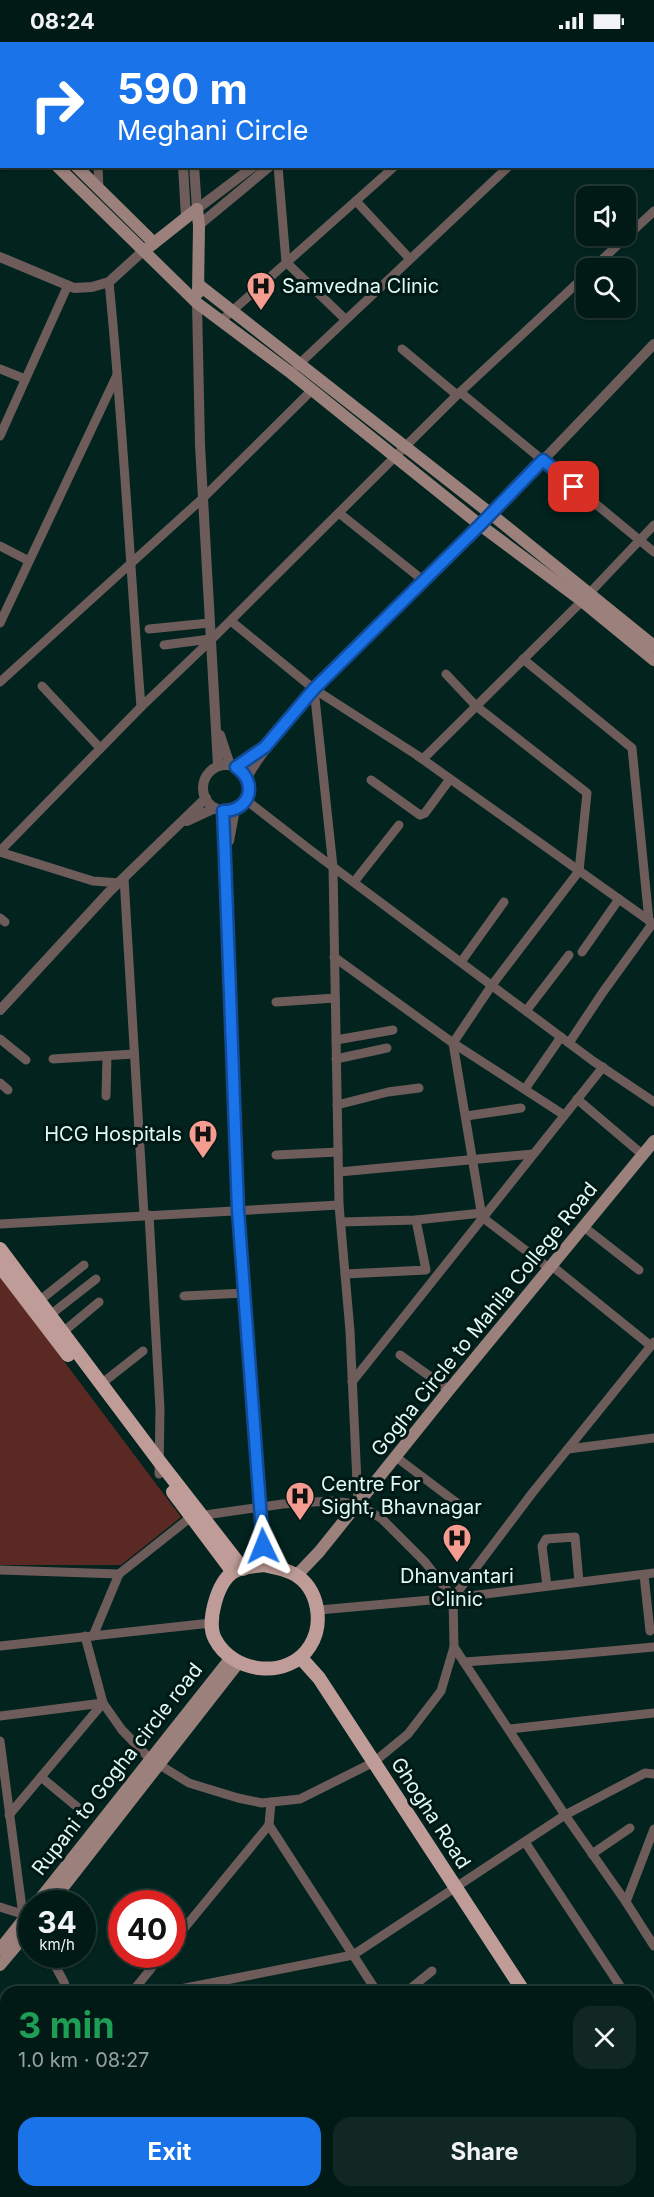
<!DOCTYPE html>
<html lang="en">
<head>
<meta charset="utf-8">
<style>
	:root { --surface:#021a16; --page:#102723; --text:#f1f3f6; --muted:#96a1a1; --line:#233835; --accent:#1a73e8 }
	body { margin:0; font-family:Inter,sans-serif; background:var(--page); color:var(--text); height:100vh; display:flex; flex-direction:column; font-size:22px; white-space:nowrap }
	* { box-sizing:border-box; margin:0 }
	p { font-size:20px; color:var(--muted) }
	.icon { flex:none; width:33px; height:33px; fill:none; stroke:currentColor; stroke-width:2; stroke-linecap:round; stroke-linejoin:round }
	.map { position:relative; flex:1; overflow:hidden }
	.side { position:absolute; left:0px; top:1944px; width:654px; height:212px; display:flex; flex-direction:column; background:var(--surface); border-radius:18px 18px 0 0; box-shadow:0 2px 4px #0004,0 0 0 2px var(--line) }
	.side>* { flex:none }
	.banner { position:absolute; left:0px; top:0px; width:654px; height:126px; box-shadow:0 2px 4px #0004,0 0 0 2px var(--line); background:#1a73e8; color:#fff; overflow:hidden }
	.controls { position:absolute; left:576px; top:144px; display:grid; gap:12px }
	.controls a { display:grid; place-items:center; width:60px; height:60px; border-radius:12px; background:var(--surface); box-shadow:0 2px 4px #0004,0 0 0 2px var(--line); font-size:30px }
	.speed { position:absolute; left:18px; top:1848px; display:flex; gap:12px; font-size:30px; font-weight:700; text-align:center }
	.speed>* { display:grid; place-content:center; width:78px; height:78px; border-radius:50%; background:var(--surface); box-shadow:0 2px 4px #0004,0 0 0 2px var(--line); line-height:1 }
	.speed small { font-size:15px; font-weight:400 }
	.speed .limit { border:9px solid #d22; background:#fff; color:#111 }
	.pin { position:absolute; display:grid; place-items:center; width:51px; height:51px; color:#fff; margin:-26px; border-radius:12px; box-shadow:0 3px 9px #0006 }
	.me { position:absolute; width:66px; margin:-33px; rotate:358deg; stroke-linejoin:round; filter:drop-shadow(0 0 4px #0008) }
	.turn { display:flex; align-items:center; gap:21px; height:126px; padding:0 18px; font-size:27px }
	.turn .icon { width:78px; height:78px; stroke-width:2.5 }
	.turn b { display:block; font-size:42px; line-height:51px }
	.round { display:grid; place-items:center; flex:none; width:63px; height:63px; border-radius:18px; background:var(--page) }
	.summary { display:flex; align-items:center; justify-content:space-between; height:102px; padding:0 18px }
	h1 { font-size:36px; font-weight:700; line-height:45px; color:#1e9e55 }
	.cta { display:flex; gap:12px; margin-top:auto; padding:12px 18px }
	.cta a { flex:1; height:69px; border-radius:18px; background:var(--accent); color:#fff; font-size:24px; font-weight:700; line-height:69px; text-align:center }
	.cta a+a { background:var(--page); color:var(--text) }
	.status { display:flex; justify-content:space-between; align-items:center; height:42px; padding:0 30px; background:var(--surface); direction:ltr }
	.status svg { height:16px; fill:currentColor }
	.map>svg:first-child { display:block }
	.green { fill:#5b2924 }
	.lines { fill:none; stroke-linecap:round; stroke-linejoin:round }
	.minor { stroke:#6d5c5a; stroke-width:9 }
	.tertiary { stroke:#6d5c5a; stroke-width:10 }
	.secondary { stroke:#9b807c; stroke-width:12 }
	.primary { stroke:#bf9c97; stroke-width:14 }
	.route-casing { stroke:#114b97; stroke-width:15 }
	.route { stroke:#1a73e8; stroke-width:10 }
	.labels { text-anchor:middle; dominant-baseline:central; stroke-width:6; stroke-linejoin:round; paint-order:stroke }
	.poi-label { font-size:20px; fill:#e3f9f4; stroke:#001915; text-anchor:start }
	.street-label { font-size:20px; fill:#e3f9f4; stroke:#001915 }
</style>
</head>
<body>
<div class="status"><b>08:24</b><svg viewBox="0 0 49 12"><path d="M0 12V9h3v3zM5 12V6h3v6zM10 12V3h3v9zM15 12V0h3v12zM26 1h20v11H26zM47 4h2v5h-2z"/></svg></div>
<div class="map">
<svg width="654" height="2155" viewBox="0 0 654 2155">
	<rect width="100%" height="100%" fill="#02231e"/>
	<path class="green" d="M 0,1234 L 181,1475 L 121,1523 L 0,1523 Z"/>
	<g class="lines">
		<g class="minor">
			<path d="M 40,0 L 41,2"/>
			<path d="M 92,0 L 92,2"/>
			<path d="M 276,0 L 276,2"/>
			<path d="M 438,0 L 439,2"/>
			<path d="M 307,2 L 309,0"/>
			<path d="M 538,2 L 540,0"/>
			<path d="M 652,2 L 654,0"/>
			<path d="M 98,124 L 99,147"/>
			<path d="M 278,124 L 286,220 L 345,277"/>
			<path d="M 356,159 L 410,217"/>
			<path d="M 593,226 L 654,169"/>
			<path d="M 109,240 C 123,381 130,523 141,665 L 210,599 L 457,353 L 586,233"/>
			<path d="M 222,278 L 395,124"/>
			<path d="M 402,307 L 457,353"/>
			<path d="M 297,324 L 509,124"/>
			<path d="M 0,327 L 25,337"/>
			<path d="M 460,350 L 654,510"/>
			<path d="M 0,394 L 68,243"/>
			<path d="M 339,471 L 424,539"/>
			<path d="M 0,504 L 29,519"/>
			<path d="M 231,579 L 314,647 L 423,717 L 582,559 L 654,483"/>
			<path d="M 0,581 L 117,333"/>
			<path d="M 149,587 L 209,581"/>
			<path d="M 164,603 L 210,597"/>
			<path d="M 523,617 L 632,706 L 649,879"/>
			<path d="M 446,632 L 476,664 L 587,751 L 579,829 L 492,943 L 453,1001 L 482,1175 L 550,1227"/>
			<path d="M 0,640 L 203,456 L 312,348"/>
			<path d="M 42,644 L 100,706"/>
			<path d="M 314,647 L 333,825 L 339,1163 L 350,1289 L 358,1462"/>
			<path d="M 418,714 L 654,882"/>
			<path d="M 371,738 L 420,773 L 425,771 L 450,737"/>
			<path d="M 246,758 L 309,807 L 593,1019 L 654,1060"/>
			<path d="M 0,809 L 141,665"/>
			<path d="M 0,810 L 93,839 L 120,841"/>
			<path d="M 124,836 L 144,1173"/>
			<path d="M 354,840 L 399,783"/>
			<path d="M 0,876 L 5,880"/>
			<path d="M 582,910 L 619,857"/>
			<path d="M 334,915 L 453,1001 L 564,1073"/>
			<path d="M 461,920 L 504,860"/>
			<path d="M 276,960 L 335,956"/>
			<path d="M 526,969 L 569,913"/>
			<path d="M 0,997 L 26,1018"/>
			<path d="M 336,998 L 393,988"/>
			<path d="M 569,1001 L 603,950 L 653,881"/>
			<path d="M 53,1017 L 134,1012"/>
			<path d="M 336,1017 L 387,1006"/>
			<path d="M 0,1041 L 8,1048"/>
			<path d="M 525,1047 L 561,995"/>
			<path d="M 106,1054 L 107,1014"/>
			<path d="M 577,1057 L 643,1113"/>
			<path d="M 337,1063 L 388,1050 L 419,1046"/>
			<path d="M 466,1074 L 521,1066"/>
			<path d="M 276,1113 L 338,1110"/>
			<path d="M 339,1130 L 533,1112"/>
			<path d="M 149,1173 L 160,1367 L 159,1432"/>
			<path d="M 341,1180 L 416,1178 L 482,1171"/>
			<path d="M 0,1182 L 339,1163"/>
			<path d="M 584,1185 L 639,1228"/>
			<path d="M 552,1224 L 651,1304"/>
			<path d="M 345,1232 L 426,1228 L 416,1178"/>
			<path d="M 184,1254 L 244,1251"/>
			<path d="M 39,1259 L 84,1223"/>
			<path d="M 50,1273 L 96,1237"/>
			<path d="M 63,1290 L 99,1260"/>
			<path d="M 400,1313 L 449,1348"/>
			<path d="M 352,1340 L 603,1025"/>
			<path d="M 101,1342 L 143,1309"/>
			<path d="M 568,1407 L 654,1396"/>
			<path d="M 396,1415 L 457,1461"/>
			<path d="M 0,1528 L 119,1532"/>
			<path d="M 644,1533 L 650,1589"/>
			<path d="M 547,1544 L 542,1504 L 546,1497 L 575,1495 L 579,1540"/>
			<path d="M 453,1556 L 533,1450 L 654,1300"/>
			<path d="M 319,1568 L 453,1556 L 654,1531"/>
			<path d="M 85,1594 L 103,1661 L 122,1688 L 150,1717 L 189,1741 L 238,1756 L 262,1761 L 300,1757 L 374,1720 L 408,1692 L 441,1649 L 454,1605 L 453,1556 L 425,1520 L 382,1477 L 358,1462 L 330,1459 L 283,1462 L 191,1475 L 119,1532 L 93,1594"/>
			<path d="M 0,1604 L 211,1581"/>
			<path d="M 454,1605 L 565,1773 L 645,1731 L 654,1732"/>
			<path d="M 464,1620 L 565,1613 L 654,1605"/>
			<path d="M 0,1674 L 103,1661"/>
			<path d="M 510,1687 L 654,1671"/>
			<path d="M 0,1699 L 24,1881"/>
			<path d="M 41,1735 L 82,1769"/>
			<path d="M 271,1760 L 269,1783 L 377,1950"/>
			<path d="M 9,1773 L 103,1661"/>
			<path d="M 654,1787 L 626,1860 L 654,1904"/>
			<path d="M 525,1800 L 624,1950"/>
			<path d="M 592,1812 L 630,1786"/>
			<path d="M 0,1865 L 22,1872"/>
			<path d="M 172,1901 L 269,1783"/>
			<path d="M 49,1912 L 64,1940 L 67,1950"/>
			<path d="M 132,1950 L 163,1912"/>
			<path d="M 165,1950 L 353,1913 L 565,1773 L 626,1860"/>
			<path d="M 406,1950 L 432,1929"/>
			<path d="M 648,1985 L 654,1984"/>
			<path d="M 0,2119 L 6,2114"/>
			<path d="M 61,2150 L 61,2155"/>
			<path d="M 133,2150 L 134,2155"/>
			<path d="M 257,2150 L 258,2154 L 274,2150"/>
			<path d="M 507,2150 L 511,2155"/>
			<path d="M 176,2155 L 204,2150"/>
			<path d="M 448,2155 L 475,2150"/>
		</g>
		<g class="tertiary">
			<path d="M 175,0 L 175,2"/>
			<path d="M 186,0 L 186,2"/>
			<path d="M 398,2 L 400,0"/>
			<path d="M 410,2 L 412,0"/>
			<path d="M 183,124 L 186,175"/>
			<path d="M 194,124 L 197,167"/>
			<path d="M 197,167 L 254,124"/>
			<path d="M 199,183 L 270,124"/>
			<path d="M 0,215 L 74,246 L 92,245 L 109,240 L 143,209"/>
			<path d="M 197,261 L 200,403 L 218,724"/>
			<path d="M 220,693 L 230,723"/>
			<circle cx="226" cy="746" r="23"/>
			<path d="M 236,725 L 260,708"/>
			<path d="M 247,735 C 295,655 370,593 436,527 C 510,454 582,378 654,302"/>
			<path d="M 223,769 L 238,1168 L 261,1465 L 264,1523"/>
			<path d="M 187,779 L 215,766"/>
			<path d="M 229,799 L 235,767"/>
			<path d="M 0,968 L 109,850 L 206,756"/>
		</g>
		<g class="secondary">
			<path d="M 0,50 L 2,51"/>
			<path d="M 0,67 L 2,69"/>
			<path d="M 57,124 L 197,261 L 291,331 L 480,483 L 582,559 L 654,618"/>
			<path d="M 76,124 L 154,201"/>
			<path d="M 197,167 L 199,183 L 198,251"/>
			<path d="M 149,205 L 197,167"/>
			<path d="M 199,243 L 491,472 L 654,604"/>
			<path d="M 297,1533 L 319,1510 L 449,1348 L 654,1099"/>
			<path d="M 36,1862 L 230,1617"/>
			<path d="M 50,1862 L 239,1620"/>
			<path d="M 0,1907 L 32,1867"/>
			<path d="M 0,1923 L 32,1885"/>
		</g>
		<g class="primary">
			<path d="M 0,1207 L 159,1419 L 243,1527"/>
			<path d="M 0,1224 L 68,1313"/>
			<path d="M 173,1450 L 233,1530"/>
			<path d="M 264,1523 C 274,1525 285,1527 294,1532 C 319,1546 324,1582 310,1604 C 289,1638 233,1632 215,1597 C 206,1581 217,1541 233,1530 C 241,1525 254,1524 264,1523 Z"/>
			<path d="M 301,1616 L 319,1636 L 524,1950"/>
			<path d="M 648,2067 L 654,2068"/>
			<path d="M 579,2150 L 581,2155"/>
		</g>
	</g>
	<g class="lines">
		<g class="route-casing">
			<path id="route" d="M 263,1504 L 238,1168 L 225,817 L 223,769 C 251,769 258,740 236,725 L 265,705 L 314,647 L 480,483 L 543,418 L 574,445"/>
		</g>
		<use href="#route" class="route"/>
	</g>
	<defs>
		<g id="hospital-pin" transform="scale(1.5)"><path d="M0 17L-7.5 6A9.5 9.5 0 1 1 7.5 6Z" fill="#f59c91" stroke="#001915"/><path d="M-5-5h3v3.5h4V-5h3V5h-3V1.5h-4V5h-3Z" fill="#111"/></g>
	</defs>
	<g fill-rule="evenodd">
		<use href="#hospital-pin" x="261" y="244"/>
		<use href="#hospital-pin" x="203" y="1092"/>
		<use href="#hospital-pin" x="300" y="1454"/>
		<use href="#hospital-pin" x="457" y="1496"/>
	</g>
	<g class="labels">
		<g class="poi-label">
			<text x="282" y="244">Samvedna Clinic</text>
			<text x="182" y="1092" text-anchor="end">HCG Hospitals</text>
			<text x="321" y="1442">Centre For<tspan x="321" dy="23">Sight, Bhavnagar</tspan></text>
			<text x="457" y="1534" text-anchor="middle">Dhanvantari<tspan x="457" dy="23">Clinic</tspan></text>
		</g>
		<g class="street-label">
			<text transform="translate(484 1277) rotate(-51)">Gogha Circle to Mahila College Road</text>
			<text transform="translate(117 1727) rotate(-52)">Rupani to Gogha circle road</text>
			<text transform="translate(431 1771) rotate(57)">Ghogha Road</text>
		</g>
	</g>
</svg>
<div class="controls">
<a><svg class="icon" aria-label="sound" viewBox="0 0 24 24"><path d="M4 9h4l5-4v14l-5-4H4zM17 9q2 3 0 6"/></svg></a>
<a><svg class="icon" aria-label="search" viewBox="0 0 24 24"><circle cx="10" cy="10" r="6"/><path d="M15 15l6 6"/></svg></a>
</div>
<div class="speed"><div>34<small>km/h</small></div><div class="limit">40</div></div>
<div class="pin" style="left:574px;top:445px;background:#d93025"><svg class="icon" aria-label="arrive" viewBox="0 0 24 24"><path d="M6 21V4h12l-3 4 3 4H6"/></svg></div>
<svg class="me" style="left:263px;top:1504px" viewBox="-20 -20 40 40"><path d="M0-17L14 15 0 8-14 15z" fill="#1a73e8" stroke="#fff" stroke-width="4"/></svg>
<div class="banner">
<div class="turn"><svg class="icon" aria-label="right" viewBox="0 0 24 24"><path d="M7 20v-9h11M14 6l5 5-5 5"/></svg><div><b>590 m</b>Meghani Circle</div></div>
</div>
<section class="side">
<div class="summary"><div><h1>3 min</h1><p>1.0 km · 08:27</p></div><a class="round"><svg class="icon" aria-label="close" viewBox="0 0 24 24"><path d="M6 6l12 12M18 6L6 18"/></svg></a></div>
<div class="cta"><a>Exit</a><a>Share</a></div>
</section>
</div>
</body>
</html>
